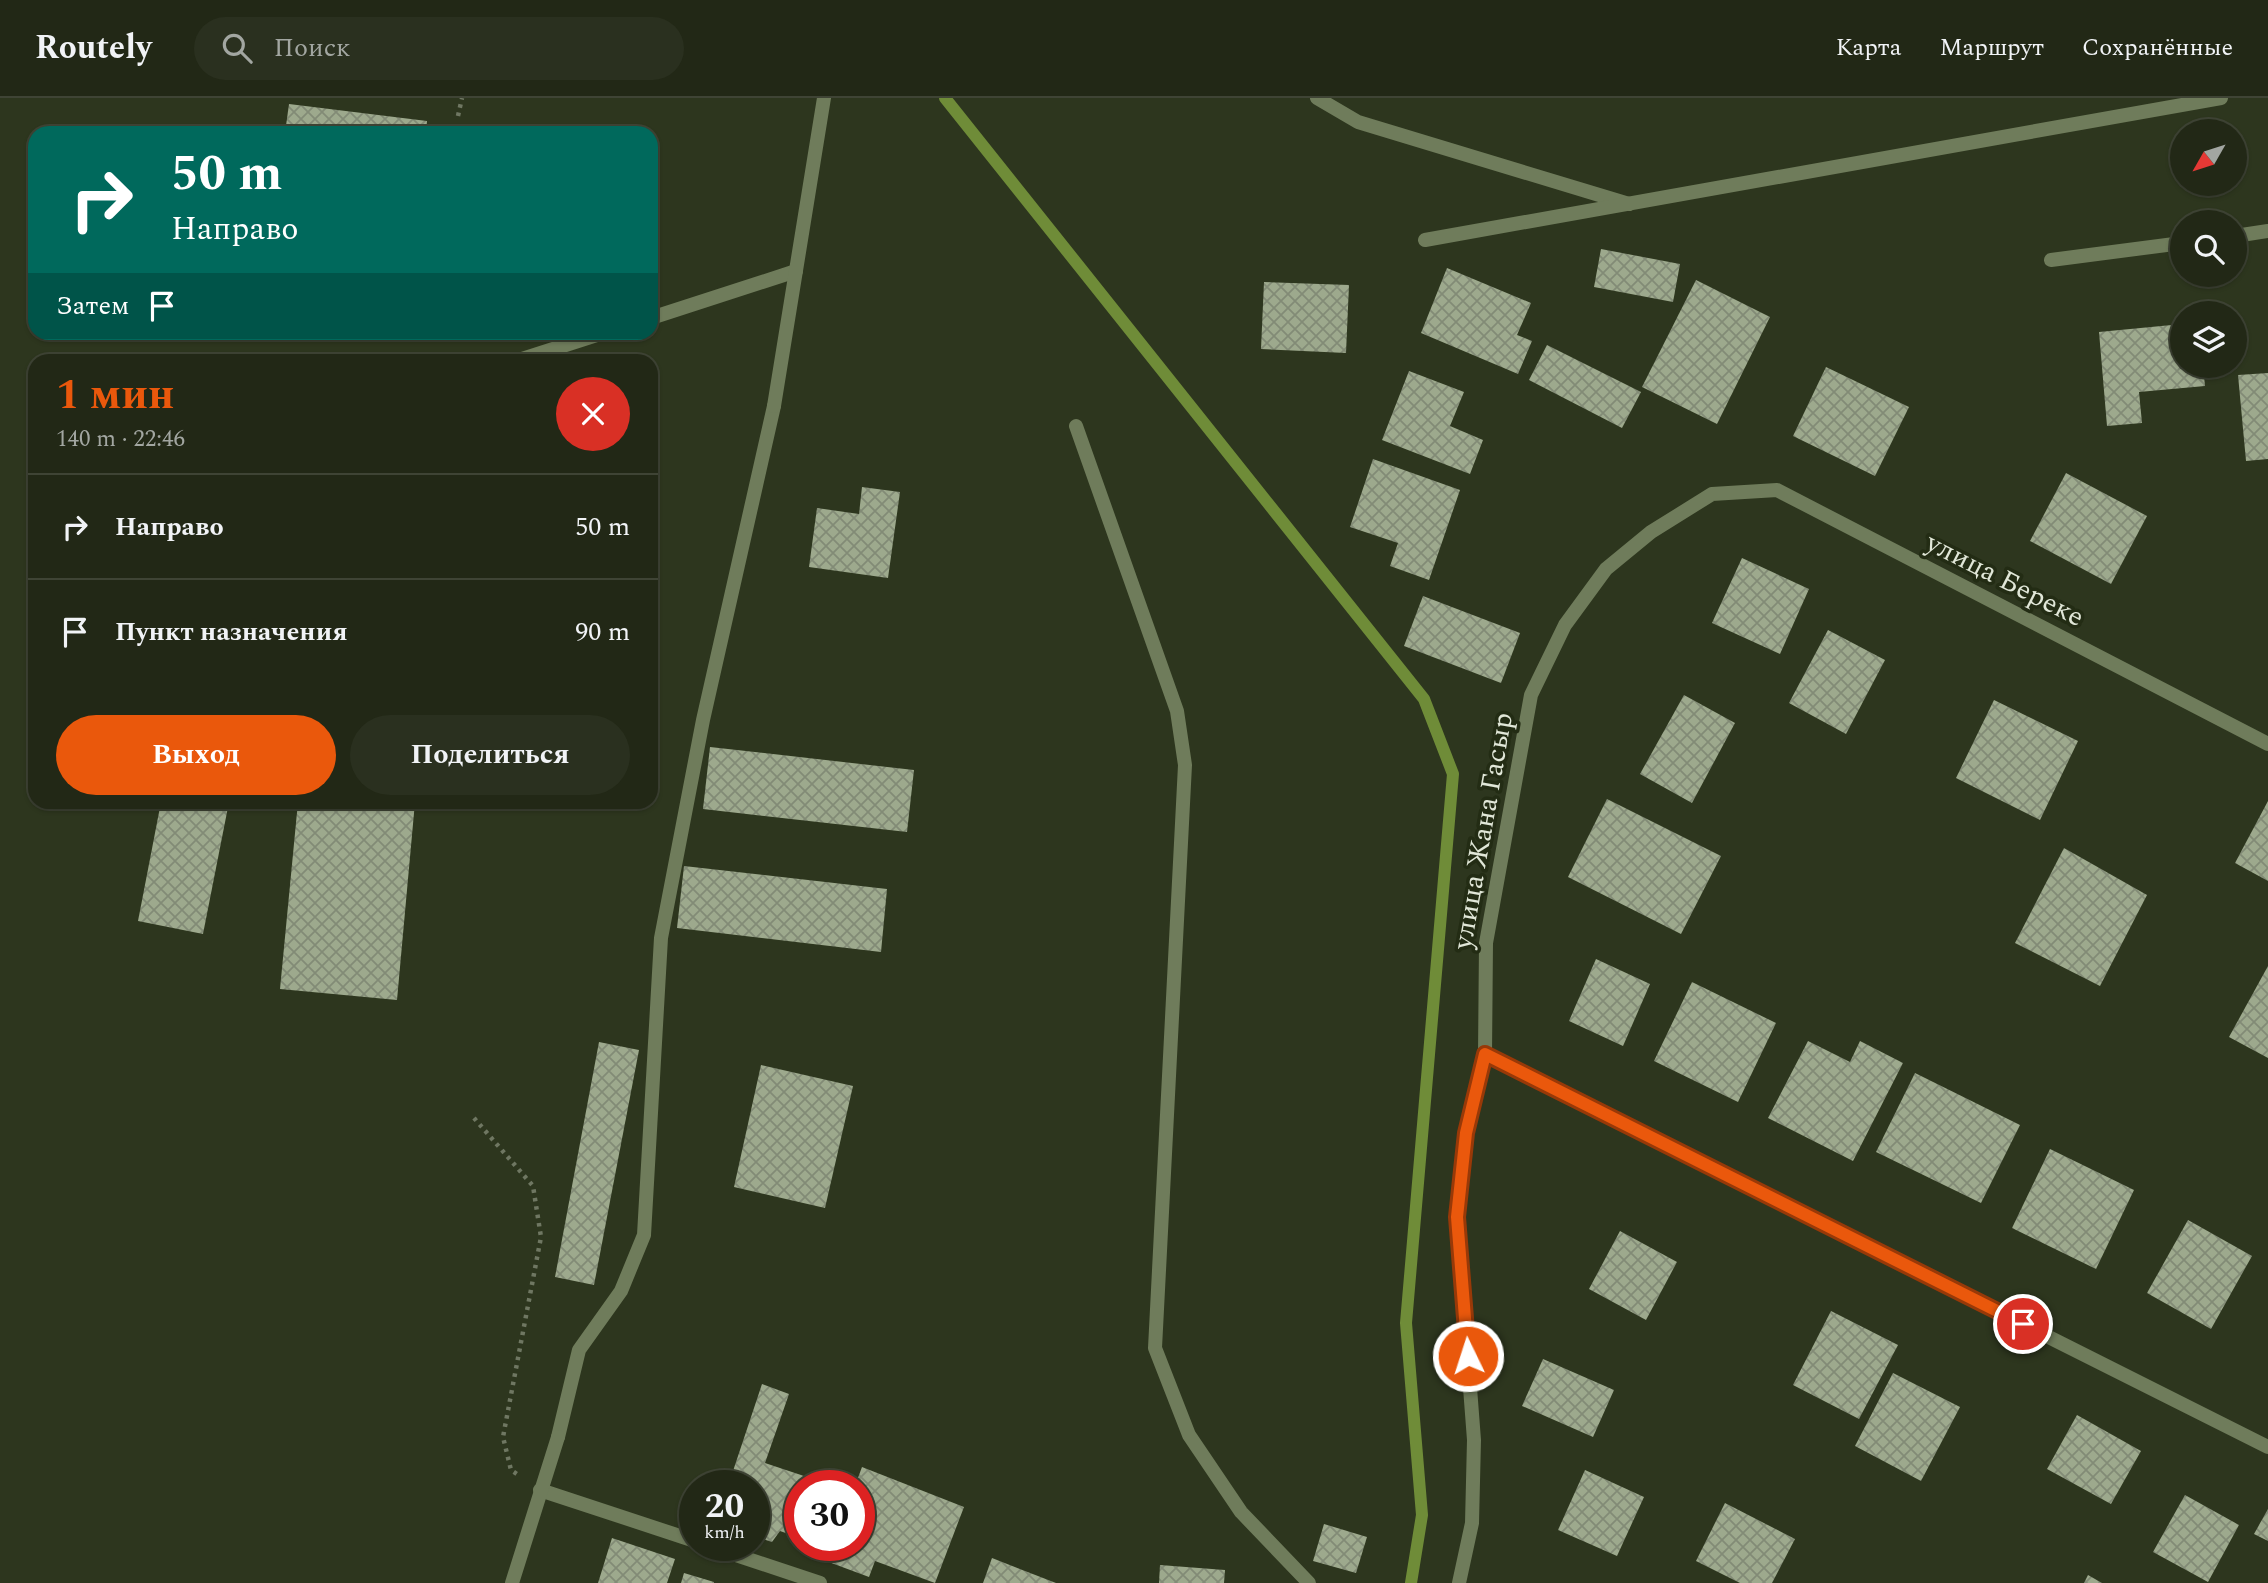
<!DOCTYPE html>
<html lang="ru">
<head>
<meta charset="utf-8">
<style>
	:root { --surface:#222816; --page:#2a301f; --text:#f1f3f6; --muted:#a2a6a1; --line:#3f4435; --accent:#ea580c }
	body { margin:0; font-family:Spectral,serif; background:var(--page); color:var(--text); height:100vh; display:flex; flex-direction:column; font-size:26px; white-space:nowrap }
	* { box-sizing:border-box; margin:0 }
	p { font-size:23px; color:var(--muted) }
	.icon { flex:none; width:38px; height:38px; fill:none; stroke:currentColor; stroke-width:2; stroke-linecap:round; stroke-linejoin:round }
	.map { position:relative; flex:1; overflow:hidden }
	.sheet { position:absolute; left:28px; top:256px; width:630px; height:455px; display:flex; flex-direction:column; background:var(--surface); border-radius:21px; box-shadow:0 2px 5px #0004,0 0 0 2px var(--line) }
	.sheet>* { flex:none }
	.top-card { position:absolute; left:28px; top:28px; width:630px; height:214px; border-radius:21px; box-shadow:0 2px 5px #0004,0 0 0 2px var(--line); background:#00695c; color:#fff; overflow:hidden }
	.needle { width:46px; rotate:231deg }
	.fabs { position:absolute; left:2170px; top:21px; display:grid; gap:14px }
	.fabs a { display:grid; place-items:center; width:77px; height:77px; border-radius:50%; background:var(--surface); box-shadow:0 2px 5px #0004,0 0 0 2px var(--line); font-size:35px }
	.speed { position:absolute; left:679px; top:1372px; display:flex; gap:14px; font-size:35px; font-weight:700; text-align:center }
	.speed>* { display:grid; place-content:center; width:91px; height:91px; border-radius:50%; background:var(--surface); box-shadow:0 2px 5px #0004,0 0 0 2px var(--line); line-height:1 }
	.speed small { font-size:18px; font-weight:400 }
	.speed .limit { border:10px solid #d22; background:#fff; color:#111 }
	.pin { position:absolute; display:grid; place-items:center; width:60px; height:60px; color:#fff; margin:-30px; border:4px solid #fff; border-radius:50%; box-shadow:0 2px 7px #0007 }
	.me { position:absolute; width:77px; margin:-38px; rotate:356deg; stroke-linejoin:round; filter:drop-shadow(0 0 5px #0008) }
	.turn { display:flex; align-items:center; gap:24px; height:147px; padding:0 28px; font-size:32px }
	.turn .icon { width:91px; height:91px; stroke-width:2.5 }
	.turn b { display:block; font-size:49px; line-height:60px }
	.then { display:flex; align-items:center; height:66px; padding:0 28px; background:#0003; gap:14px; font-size:26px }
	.round { display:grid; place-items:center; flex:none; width:74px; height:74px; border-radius:37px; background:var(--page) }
	.overview { display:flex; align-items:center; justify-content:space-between; height:119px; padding:0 28px }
	h1 { font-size:42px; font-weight:700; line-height:52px; color:var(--accent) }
	.primary-button { display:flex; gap:14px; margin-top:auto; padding:14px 28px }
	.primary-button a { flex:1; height:80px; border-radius:42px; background:var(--accent); color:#fff; font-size:28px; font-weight:700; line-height:80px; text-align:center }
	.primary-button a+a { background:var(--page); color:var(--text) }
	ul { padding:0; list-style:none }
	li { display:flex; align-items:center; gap:21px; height:105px; padding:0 28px; border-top:2px solid var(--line) }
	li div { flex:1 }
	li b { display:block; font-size:26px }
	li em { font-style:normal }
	header { display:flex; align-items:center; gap:42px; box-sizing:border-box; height:98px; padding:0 35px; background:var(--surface); border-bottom:2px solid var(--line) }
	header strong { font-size:33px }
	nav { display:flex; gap:38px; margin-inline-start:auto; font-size:24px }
	.search { width:490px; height:63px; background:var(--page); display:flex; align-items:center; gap:18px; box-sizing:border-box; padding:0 24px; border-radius:38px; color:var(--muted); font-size:26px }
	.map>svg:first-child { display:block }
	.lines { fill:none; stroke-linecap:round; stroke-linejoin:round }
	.stream { stroke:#6f8c38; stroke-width:12 }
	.building { fill:url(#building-cross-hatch) }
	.path { stroke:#6f7762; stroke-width:4.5; stroke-dasharray:3.5 5; stroke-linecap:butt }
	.service { stroke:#6f7c5b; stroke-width:14 }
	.minor { stroke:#6f7c5b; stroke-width:14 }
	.route-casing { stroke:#983908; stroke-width:18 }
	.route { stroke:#ea580c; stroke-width:12 }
	.labels { text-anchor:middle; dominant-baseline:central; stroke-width:7; stroke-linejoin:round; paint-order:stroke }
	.street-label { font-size:28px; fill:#e1e7d8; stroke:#232c14 }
</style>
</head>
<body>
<header>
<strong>Routely</strong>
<div class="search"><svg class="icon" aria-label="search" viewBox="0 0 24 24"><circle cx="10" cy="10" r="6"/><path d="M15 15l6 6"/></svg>Поиск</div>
<nav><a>Карта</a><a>Маршрут</a><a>Сохранённые</a></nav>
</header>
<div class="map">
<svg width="2268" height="1485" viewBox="0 0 2268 1485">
	<defs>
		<pattern id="building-cross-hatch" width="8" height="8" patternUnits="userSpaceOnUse" patternTransform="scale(1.75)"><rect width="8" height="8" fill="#9da98d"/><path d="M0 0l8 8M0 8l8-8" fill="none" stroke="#828b76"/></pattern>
	</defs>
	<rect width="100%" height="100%" fill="#2d361e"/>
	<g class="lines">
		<path class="stream" d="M 945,0 L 1424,601 L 1453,676 L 1406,1225 L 1422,1417 L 1411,1485"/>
	</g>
	<g class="building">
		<path d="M 289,6 L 427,23 L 426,35 L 285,35 Z"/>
		<path d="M 1601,151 L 1680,166 L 1673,204 L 1594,189 Z"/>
		<path d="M 1447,170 L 1531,205 L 1517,237 L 1532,243 L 1518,276 L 1421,235 Z"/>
		<path d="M 1696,182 L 1770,219 L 1717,326 L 1642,289 Z"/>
		<path d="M 1264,184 L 1349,187 L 1346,255 L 1261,251 Z"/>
		<path d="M 2182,226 L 2182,268 L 2203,268 L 2205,288 L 2139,294 L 2142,325 L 2107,328 L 2099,234 Z"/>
		<path d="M 1547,247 L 1641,294 L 1622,330 L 1529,282 Z"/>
		<path d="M 1826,269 L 1909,309 L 1875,378 L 1793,338 Z"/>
		<path d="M 1409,273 L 1464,294 L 1450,328 L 1483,342 L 1470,376 L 1382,342 Z"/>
		<path d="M 2268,275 L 2268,361 L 2246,363 L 2238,277 Z"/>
		<path d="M 1373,361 L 1460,392 L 1429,482 L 1390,468 L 1398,445 L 1350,429 Z"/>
		<path d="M 2066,375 L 2147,418 L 2111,486 L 2030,443 Z"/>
		<path d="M 862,389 L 900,394 L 888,480 L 809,469 L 817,410 L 859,416 Z"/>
		<path d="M 1742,460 L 1809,491 L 1780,556 L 1712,525 Z"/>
		<path d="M 1423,498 L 1520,535 L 1501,585 L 1404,548 Z"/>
		<path d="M 1828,532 L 1885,562 L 1846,636 L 1789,605 Z"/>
		<path d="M 1684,597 L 1735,625 L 1692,705 L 1640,676 Z"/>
		<path d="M 1994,602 L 2078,643 L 2040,722 L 1956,680 Z"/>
		<path d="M 710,649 L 914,672 L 907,734 L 703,711 Z"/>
		<path d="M 1607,701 L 1721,758 L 1681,836 L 1568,779 Z"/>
		<path d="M 2268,703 L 2268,783 L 2235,765 Z"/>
		<path d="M 161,704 L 229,704 L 203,836 L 138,823 Z"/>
		<path d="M 298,704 L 415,704 L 397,902 L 280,891 Z"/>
		<path d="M 2064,750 L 2147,797 L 2100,888 L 2015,845 Z"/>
		<path d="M 684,768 L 887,791 L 881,854 L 677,830 Z"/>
		<path d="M 1596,861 L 1650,886 L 1623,948 L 1569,923 Z"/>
		<path d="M 2268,868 L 2268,960 L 2229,939 Z"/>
		<path d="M 1692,884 L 1776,925 L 1738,1004 L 1654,963 Z"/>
		<path d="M 1808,943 L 1850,964 L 1860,943 L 1903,965 L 1853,1063 L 1768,1020 Z"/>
		<path d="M 599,944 L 639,952 L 594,1187 L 555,1179 Z"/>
		<path d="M 761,967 L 853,988 L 825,1110 L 734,1089 Z"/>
		<path d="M 1915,975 L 2020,1027 L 1981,1105 L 1876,1054 Z"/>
		<path d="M 2050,1051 L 2134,1092 L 2096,1171 L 2012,1130 Z"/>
		<path d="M 2188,1122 L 2252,1158 L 2211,1231 L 2147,1195 Z"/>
		<path d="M 1620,1133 L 1677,1164 L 1646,1222 L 1589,1191 Z"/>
		<path d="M 1831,1213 L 1898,1247 L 1859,1321 L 1793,1287 Z"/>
		<path d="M 1543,1261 L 1614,1292 L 1593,1339 L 1522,1308 Z"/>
		<path d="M 1893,1275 L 1960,1309 L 1921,1383 L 1855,1348 Z"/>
		<path d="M 762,1286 L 789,1296 L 765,1365 L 831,1387 L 800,1388 L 800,1440 L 780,1433 L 772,1444 L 754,1438 L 754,1388 L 728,1388 Z"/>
		<path d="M 2077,1317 L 2141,1353 L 2111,1406 L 2047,1371 Z"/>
		<path d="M 862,1369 L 964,1409 L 935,1485 L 875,1463 L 869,1479 L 826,1463 L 832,1447 L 859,1447 L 859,1388 L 855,1388 Z"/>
		<path d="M 1585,1372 L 1644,1399 L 1617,1458 L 1558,1432 Z"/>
		<path d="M 2185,1397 L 2239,1427 L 2208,1484 L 2153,1454 Z"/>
		<path d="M 1725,1405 L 1795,1441 L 1772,1485 L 1740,1485 L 1696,1463 Z"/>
		<path d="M 2268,1411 L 2268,1443 L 2254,1436 Z"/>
		<path d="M 1324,1426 L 1367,1439 L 1356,1475 L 1313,1463 Z"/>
		<path d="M 612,1440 L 675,1461 L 667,1485 L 598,1485 Z"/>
		<path d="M 992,1460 L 1056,1485 L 983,1485 Z"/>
		<path d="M 1160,1467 L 1225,1472 L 1224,1485 L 1159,1485 Z"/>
		<path d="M 684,1475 L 714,1484 L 714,1485 L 681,1485 Z"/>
		<path d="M 2088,1477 L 2102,1485 L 2084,1485 Z"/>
	</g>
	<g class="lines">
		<g class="path">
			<path d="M 458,18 L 462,0"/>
			<path d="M 474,1020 L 533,1088 L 541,1139 L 503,1339 L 511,1372 L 517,1376"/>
		</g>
		<g class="service">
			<path d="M 1317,0 L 1358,24 L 1629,106"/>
			<path d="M 651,220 L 796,173"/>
			<path d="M 519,262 L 606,234"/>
			<path d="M 1076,328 L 1177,613 L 1185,667 L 1155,1250 L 1189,1337 L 1241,1414 L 1309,1485"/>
			<path d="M 558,1339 L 579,1252 L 621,1193 L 644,1137 L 661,840 L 703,622 L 774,308"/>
		</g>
		<g class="minor">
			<path d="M 2235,138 L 2268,133"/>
			<path d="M 1425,142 L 2221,0"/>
			<path d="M 2051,162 L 2182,145"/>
			<path d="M 774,308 L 824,0"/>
			<path d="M 1485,956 L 2268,1349"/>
			<path d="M 540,1392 L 695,1443"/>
			<path d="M 706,1447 L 820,1485"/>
			<path d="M 512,1485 L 558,1339"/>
			<path d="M 1459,1485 L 1472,1425 L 1474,1342 L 1457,1119 L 1467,1035 L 1485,956 L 1486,845 L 1531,597 L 1565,527 L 1606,471 L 1651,434 L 1712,396 L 1777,392 L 2268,646"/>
		</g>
	</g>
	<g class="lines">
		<g class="route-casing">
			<path id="route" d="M 1468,1258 L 1457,1119 L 1466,1035 L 1485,956 L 2023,1226"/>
		</g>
		<use href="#route" class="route"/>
	</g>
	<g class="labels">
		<g class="street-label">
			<text transform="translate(2005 482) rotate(27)">улица Береке</text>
			<text transform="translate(1483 733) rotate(-80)">улица Жана Гасыр</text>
		</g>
	</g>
</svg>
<div class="fabs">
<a><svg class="needle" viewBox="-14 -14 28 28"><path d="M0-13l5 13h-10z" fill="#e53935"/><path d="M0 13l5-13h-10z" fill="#a2a6a1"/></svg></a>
<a><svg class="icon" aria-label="search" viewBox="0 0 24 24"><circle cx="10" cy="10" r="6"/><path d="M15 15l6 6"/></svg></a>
<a><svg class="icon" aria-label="layers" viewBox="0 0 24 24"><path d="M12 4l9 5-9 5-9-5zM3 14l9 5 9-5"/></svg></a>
</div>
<div class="speed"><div>20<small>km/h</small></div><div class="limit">30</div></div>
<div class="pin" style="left:2023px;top:1226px;background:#d93025"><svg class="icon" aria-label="arrive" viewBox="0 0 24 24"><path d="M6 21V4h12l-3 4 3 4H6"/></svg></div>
<svg class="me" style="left:1468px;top:1258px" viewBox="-20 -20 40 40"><circle r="17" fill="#ea580c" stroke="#fff" stroke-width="3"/><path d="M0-11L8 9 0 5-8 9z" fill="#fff"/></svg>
<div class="top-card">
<div class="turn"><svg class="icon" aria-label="right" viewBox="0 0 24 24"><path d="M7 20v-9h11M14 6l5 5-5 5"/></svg><div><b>50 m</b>Направо</div></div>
<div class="then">Затем<svg class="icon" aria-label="arrive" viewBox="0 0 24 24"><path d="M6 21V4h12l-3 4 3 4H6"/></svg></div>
</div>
<section class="sheet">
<div class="overview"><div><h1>1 мин</h1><p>140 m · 22:46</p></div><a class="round" style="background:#d93025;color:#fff"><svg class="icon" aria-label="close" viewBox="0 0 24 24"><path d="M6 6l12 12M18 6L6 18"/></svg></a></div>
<ul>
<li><svg class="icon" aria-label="right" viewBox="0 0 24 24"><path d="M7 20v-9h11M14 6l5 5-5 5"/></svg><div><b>Направо</b></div><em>50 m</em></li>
<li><svg class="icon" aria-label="arrive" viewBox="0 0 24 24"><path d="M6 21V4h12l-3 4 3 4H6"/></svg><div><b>Пункт назначения</b></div><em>90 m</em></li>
</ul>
<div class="primary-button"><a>Выход</a><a>Поделиться</a></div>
</section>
</div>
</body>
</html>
